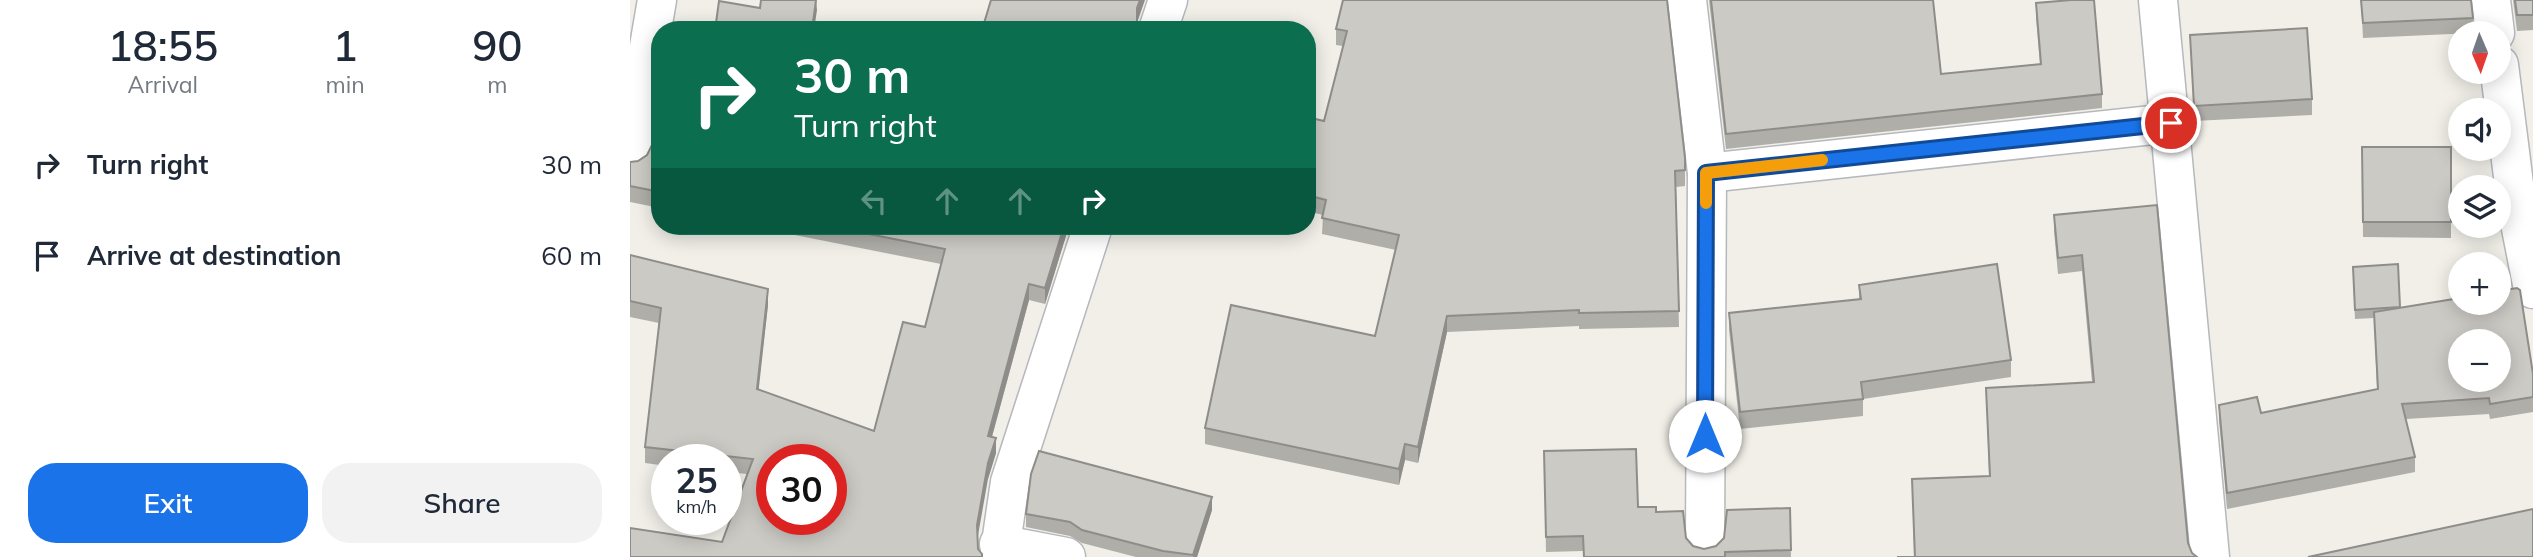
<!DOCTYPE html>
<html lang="en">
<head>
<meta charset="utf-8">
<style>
	:root { --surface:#fff; --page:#f2f2f3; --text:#1f2937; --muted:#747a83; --accent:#1a73e8 }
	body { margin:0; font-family:Mulish,sans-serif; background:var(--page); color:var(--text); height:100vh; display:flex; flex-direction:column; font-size:26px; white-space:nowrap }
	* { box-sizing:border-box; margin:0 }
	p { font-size:23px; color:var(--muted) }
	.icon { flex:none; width:38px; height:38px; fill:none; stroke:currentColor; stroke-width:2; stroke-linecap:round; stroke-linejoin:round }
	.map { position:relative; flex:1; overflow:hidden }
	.side { display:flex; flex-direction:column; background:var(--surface); width:630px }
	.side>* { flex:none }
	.guide { position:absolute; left:21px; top:21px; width:665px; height:214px; border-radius:28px; box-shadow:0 4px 18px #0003; background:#0b6e4f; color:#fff; overflow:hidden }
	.needle { width:46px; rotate:178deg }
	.buttons { position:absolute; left:1818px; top:21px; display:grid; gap:14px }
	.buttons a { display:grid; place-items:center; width:63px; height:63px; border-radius:50%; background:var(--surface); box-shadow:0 4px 18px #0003; font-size:35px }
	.speed { position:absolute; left:21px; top:444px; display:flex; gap:14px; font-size:35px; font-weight:700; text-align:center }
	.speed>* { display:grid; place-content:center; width:91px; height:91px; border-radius:50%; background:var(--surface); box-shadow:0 4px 18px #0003; line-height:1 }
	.speed small { font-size:18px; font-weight:400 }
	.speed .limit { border:10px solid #d22; background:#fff; color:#111 }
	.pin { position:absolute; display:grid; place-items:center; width:60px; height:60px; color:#fff; margin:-30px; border:4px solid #fff; border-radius:50%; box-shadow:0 2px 7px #0007 }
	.me { position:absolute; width:77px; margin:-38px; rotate:0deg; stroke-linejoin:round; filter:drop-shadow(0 0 5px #0008) }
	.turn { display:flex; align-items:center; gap:24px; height:147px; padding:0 28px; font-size:32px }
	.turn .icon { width:91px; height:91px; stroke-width:2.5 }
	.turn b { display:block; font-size:49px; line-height:60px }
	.lanes { display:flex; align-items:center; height:66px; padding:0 28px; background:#0003; justify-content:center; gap:35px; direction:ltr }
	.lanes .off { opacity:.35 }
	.eta { display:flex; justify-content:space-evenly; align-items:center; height:119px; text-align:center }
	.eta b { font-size:42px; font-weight:600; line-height:49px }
	.primary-button { display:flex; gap:14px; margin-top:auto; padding:14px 28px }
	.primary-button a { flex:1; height:80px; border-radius:28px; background:var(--accent); color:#fff; font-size:28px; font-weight:600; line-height:80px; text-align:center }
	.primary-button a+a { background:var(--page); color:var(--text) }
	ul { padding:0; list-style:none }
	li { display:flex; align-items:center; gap:21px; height:91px; padding:0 28px }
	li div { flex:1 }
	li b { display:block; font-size:26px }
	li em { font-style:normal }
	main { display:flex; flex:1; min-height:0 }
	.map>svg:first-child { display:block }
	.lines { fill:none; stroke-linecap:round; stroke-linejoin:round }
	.street-casing { stroke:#b5b8bc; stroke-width:41 }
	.street { stroke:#fff; stroke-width:38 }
	.wall { fill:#afaea9 }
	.shaded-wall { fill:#8f8d8a }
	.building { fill:#cccac5; stroke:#8f8d8a; stroke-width:2; fill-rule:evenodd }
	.route-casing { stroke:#114b97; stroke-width:18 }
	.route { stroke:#1a73e8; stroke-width:12 }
	.slow { stroke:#f59e0b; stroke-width:12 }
</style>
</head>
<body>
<main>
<section class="side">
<div class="eta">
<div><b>18:55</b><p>Arrival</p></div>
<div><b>1</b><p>min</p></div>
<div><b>90</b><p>m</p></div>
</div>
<ul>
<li><svg class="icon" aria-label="right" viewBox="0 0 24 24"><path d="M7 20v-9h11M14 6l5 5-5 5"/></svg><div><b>Turn right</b></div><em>30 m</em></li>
<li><svg class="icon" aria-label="arrive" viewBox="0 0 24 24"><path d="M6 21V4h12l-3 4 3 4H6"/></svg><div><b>Arrive at destination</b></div><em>60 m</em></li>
</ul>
<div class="primary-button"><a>Exit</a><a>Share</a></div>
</section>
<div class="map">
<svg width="1903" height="557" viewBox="0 0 1903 557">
	<rect width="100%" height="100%" fill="#f1efe8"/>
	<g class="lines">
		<g class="street-casing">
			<g id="street">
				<path d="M 1057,0 L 1077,173 L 1075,542"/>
				<path d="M 1528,0 L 1580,557"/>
				<path d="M 1861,0 L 1865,33"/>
				<path d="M 528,30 L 538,0"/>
				<path d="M 1869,65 L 1887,208 L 1903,289"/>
				<path d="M 0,157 L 27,0"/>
				<path d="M 1077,173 L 1541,123"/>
				<path d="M 369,544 L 436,557"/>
				<path d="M 369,557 L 380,482 L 463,226"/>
			</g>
		</g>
		<use href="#street" class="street"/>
	</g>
	<g class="wall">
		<path d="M 713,0 L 1055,158 L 1055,186 L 1046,187 L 1049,327 L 949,329 L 949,326 L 817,332 L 788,463 L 775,460 L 769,485 L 575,444 L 575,428 L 745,336 L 766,250 L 692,234 L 693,215 L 677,211 L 677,117 L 694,121 L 713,46 L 706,45 L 706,29 Z"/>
		<path d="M 1079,0 L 1303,0 L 1311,74 L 1410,64 L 1406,18 L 1406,3 L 1472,94 L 1472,108 L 1096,149 Z"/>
		<path d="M 1731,0 L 1841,0 L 1843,18 L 1843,33 L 1733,38 Z"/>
		<path d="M 1883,0 L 1903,0 L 1903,30 L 1887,31 Z"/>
		<path d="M 1560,35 L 1682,99 L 1682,115 L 1564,121 Z"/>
		<path d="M 30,124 L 30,208 L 0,202 L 0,162 L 8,161 L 17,155 Z"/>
		<path d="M 1732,147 L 1821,147 L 1821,238 L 1733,237 Z"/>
		<path d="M 1527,205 L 1558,543 L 1284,557 L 1282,479 L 1359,476 L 1356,388 L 1462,382 L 1452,271 L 1428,274 L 1424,231 L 1424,215 Z"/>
		<path d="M 119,226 L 439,226 L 415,304 L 399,300 L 362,437 L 366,453 L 358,479 L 92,542 L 117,474 L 96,472 L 96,460 L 37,460 L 37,466 L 15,463 L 15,447 L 29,323 L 0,317 L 0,255 L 138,305 L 128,389 L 244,431 L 295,327 L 311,264 Z"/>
		<path d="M 1723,276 L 1770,308 L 1903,374 L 1903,412 L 1860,419 L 1859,414 L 1776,419 L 1785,457 L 1785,472 L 1597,509 L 1589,420 L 1589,405 L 1631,413 L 1747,389 L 1744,318 L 1725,319 Z"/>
		<path d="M 1229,285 L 1381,360 L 1381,377 L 1233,399 L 1233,416 L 1110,429 L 1099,330 L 1099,313 L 1229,299 Z"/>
		<path d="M 914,451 L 1008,507 L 1026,512 L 1056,538 L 1063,546 L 1074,549 L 1086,546 L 1160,508 L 1161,557 L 953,557 L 953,551 L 916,552 Z"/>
		<path d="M 582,510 L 567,557 L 506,557 L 452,543 L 440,536 L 396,527 L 396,514 Z"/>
	</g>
	<g class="shaded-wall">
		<path d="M 186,0 L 187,10 L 184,30 L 182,30 Z"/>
		<path d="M 510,0 L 515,0 L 507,23 L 507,8 Z"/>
		<path d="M 434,226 L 439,226 L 415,304 L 415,288 Z"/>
		<path d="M 399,284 L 399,300 L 358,451 L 358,436 Z"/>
		<path d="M 138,289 L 138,305 L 127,405 L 127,389 Z"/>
		<path d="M 817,316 L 817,332 L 788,463 L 788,447 Z"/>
		<path d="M 366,438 L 366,453 L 358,479 L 347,541 L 347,525 L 358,463 Z"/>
		<path d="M 775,444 L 775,460 L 769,485 L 769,469 Z"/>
		<path d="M 582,497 L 582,510 L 567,557 L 563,557 Z"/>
	</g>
	<g class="building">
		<path d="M 131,0 L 186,0 L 182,30 L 85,30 L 89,1 L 130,8 Z"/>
		<path d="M 361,0 L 510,0 L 507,8 L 507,21 L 505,30 L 352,30 Z"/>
		<path d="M 713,0 L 1037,0 L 1055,158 L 1055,170 L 1045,171 L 1049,311 L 949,313 L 949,310 L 817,316 L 788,447 L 775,444 L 769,469 L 575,428 L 601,305 L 745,336 L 769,235 L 692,218 L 696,200 L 677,195 L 677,117 L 694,121 L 717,31 L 706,29 Z"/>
		<path d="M 1081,0 L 1303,0 L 1311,74 L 1411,64 L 1406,3 L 1441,0 L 1464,0 L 1472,94 L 1096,134 Z"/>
		<path d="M 1731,0 L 1841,0 L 1843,18 L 1733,23 Z"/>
		<path d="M 1885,0 L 1903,0 L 1903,15 L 1887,15 Z"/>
		<path d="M 1677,28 L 1682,99 L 1564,106 L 1560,35 Z"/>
		<path d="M 25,123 L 30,124 L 30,192 L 0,186 L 0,162 L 8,161 L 17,155 L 22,145 Z"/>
		<path d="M 1732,147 L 1821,147 L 1821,222 L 1733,222 Z"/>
		<path d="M 1527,205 L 1558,543 L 1562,553 L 1567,557 L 1267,557 L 1285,557 L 1282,479 L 1360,476 L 1356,388 L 1464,382 L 1452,255 L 1428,258 L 1424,215 Z"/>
		<path d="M 198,226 L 434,226 L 415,288 L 399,284 L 358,436 L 366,438 L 358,463 L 347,525 L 348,549 L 352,554 L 352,557 L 0,557 L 0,528 L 92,542 L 123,459 L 15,447 L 31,308 L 0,301 L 0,255 L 138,289 L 127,389 L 244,431 L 273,322 L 295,327 L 315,249 ZM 142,460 L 201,460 L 201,520 L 142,520 Z"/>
		<path d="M 1367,264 L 1381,360 L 1231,382 L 1233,399 L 1110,412 L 1099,313 L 1231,299 L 1229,285 Z"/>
		<path d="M 1768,264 L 1770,307 L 1725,310 L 1723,267 Z"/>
		<path d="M 1887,288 L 1890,290 L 1903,374 L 1903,397 L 1860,404 L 1859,398 L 1772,404 L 1785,457 L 1597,493 L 1589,405 L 1627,397 L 1631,413 L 1748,389 L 1744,312 L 1830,298 L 1830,303 L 1869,303 L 1869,291 ZM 1830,341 L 1869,341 L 1869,380 L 1830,380 Z"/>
		<path d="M 1006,449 L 1008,507 L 1026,507 L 1026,512 L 1053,511 L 1056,538 L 1063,546 L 1074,549 L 1086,546 L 1094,538 L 1097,510 L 1160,508 L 1161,550 L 1095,552 L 1095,557 L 954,557 L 953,536 L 916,537 L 914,451 Z"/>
		<path d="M 409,451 L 582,497 L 563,555 L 533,551 L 452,530 L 440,522 L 396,514 L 401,474 Z"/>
		<path d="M 1903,509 L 1903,557 L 1678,557 Z"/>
	</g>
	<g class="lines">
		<g class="route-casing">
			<path id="route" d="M 1075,436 L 1076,173 L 1541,123"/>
		</g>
		<use href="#route" class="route"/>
		<path class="slow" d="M 1076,203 L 1076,173 L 1192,160"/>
	</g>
</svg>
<div class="buttons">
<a><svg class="needle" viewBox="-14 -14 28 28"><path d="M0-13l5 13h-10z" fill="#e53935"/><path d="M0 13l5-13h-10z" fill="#747a83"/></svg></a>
<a><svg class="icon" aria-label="sound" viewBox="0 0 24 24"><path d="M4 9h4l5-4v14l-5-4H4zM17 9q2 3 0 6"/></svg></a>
<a><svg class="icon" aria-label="layers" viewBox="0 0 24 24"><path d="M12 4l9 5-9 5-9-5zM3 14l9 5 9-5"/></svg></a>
<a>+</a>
<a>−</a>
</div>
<div class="speed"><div>25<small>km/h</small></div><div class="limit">30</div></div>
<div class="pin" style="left:1541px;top:123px;background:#d93025"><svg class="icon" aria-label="arrive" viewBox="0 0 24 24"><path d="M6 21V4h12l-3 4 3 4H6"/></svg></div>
<svg class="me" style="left:1075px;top:436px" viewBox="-20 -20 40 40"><circle r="19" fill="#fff"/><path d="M0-13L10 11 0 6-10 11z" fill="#1a73e8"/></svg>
<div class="guide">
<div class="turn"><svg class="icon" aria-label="right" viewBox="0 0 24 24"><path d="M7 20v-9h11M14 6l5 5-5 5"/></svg><div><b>30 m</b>Turn right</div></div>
<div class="lanes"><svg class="icon off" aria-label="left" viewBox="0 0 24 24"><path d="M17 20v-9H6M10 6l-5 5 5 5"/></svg><svg class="icon off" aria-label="ahead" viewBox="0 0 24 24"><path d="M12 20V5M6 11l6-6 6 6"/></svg><svg class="icon off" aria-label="ahead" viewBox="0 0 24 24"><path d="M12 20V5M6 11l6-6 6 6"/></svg><svg class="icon" aria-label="right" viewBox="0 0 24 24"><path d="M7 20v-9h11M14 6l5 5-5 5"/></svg></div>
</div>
</div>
</main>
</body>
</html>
